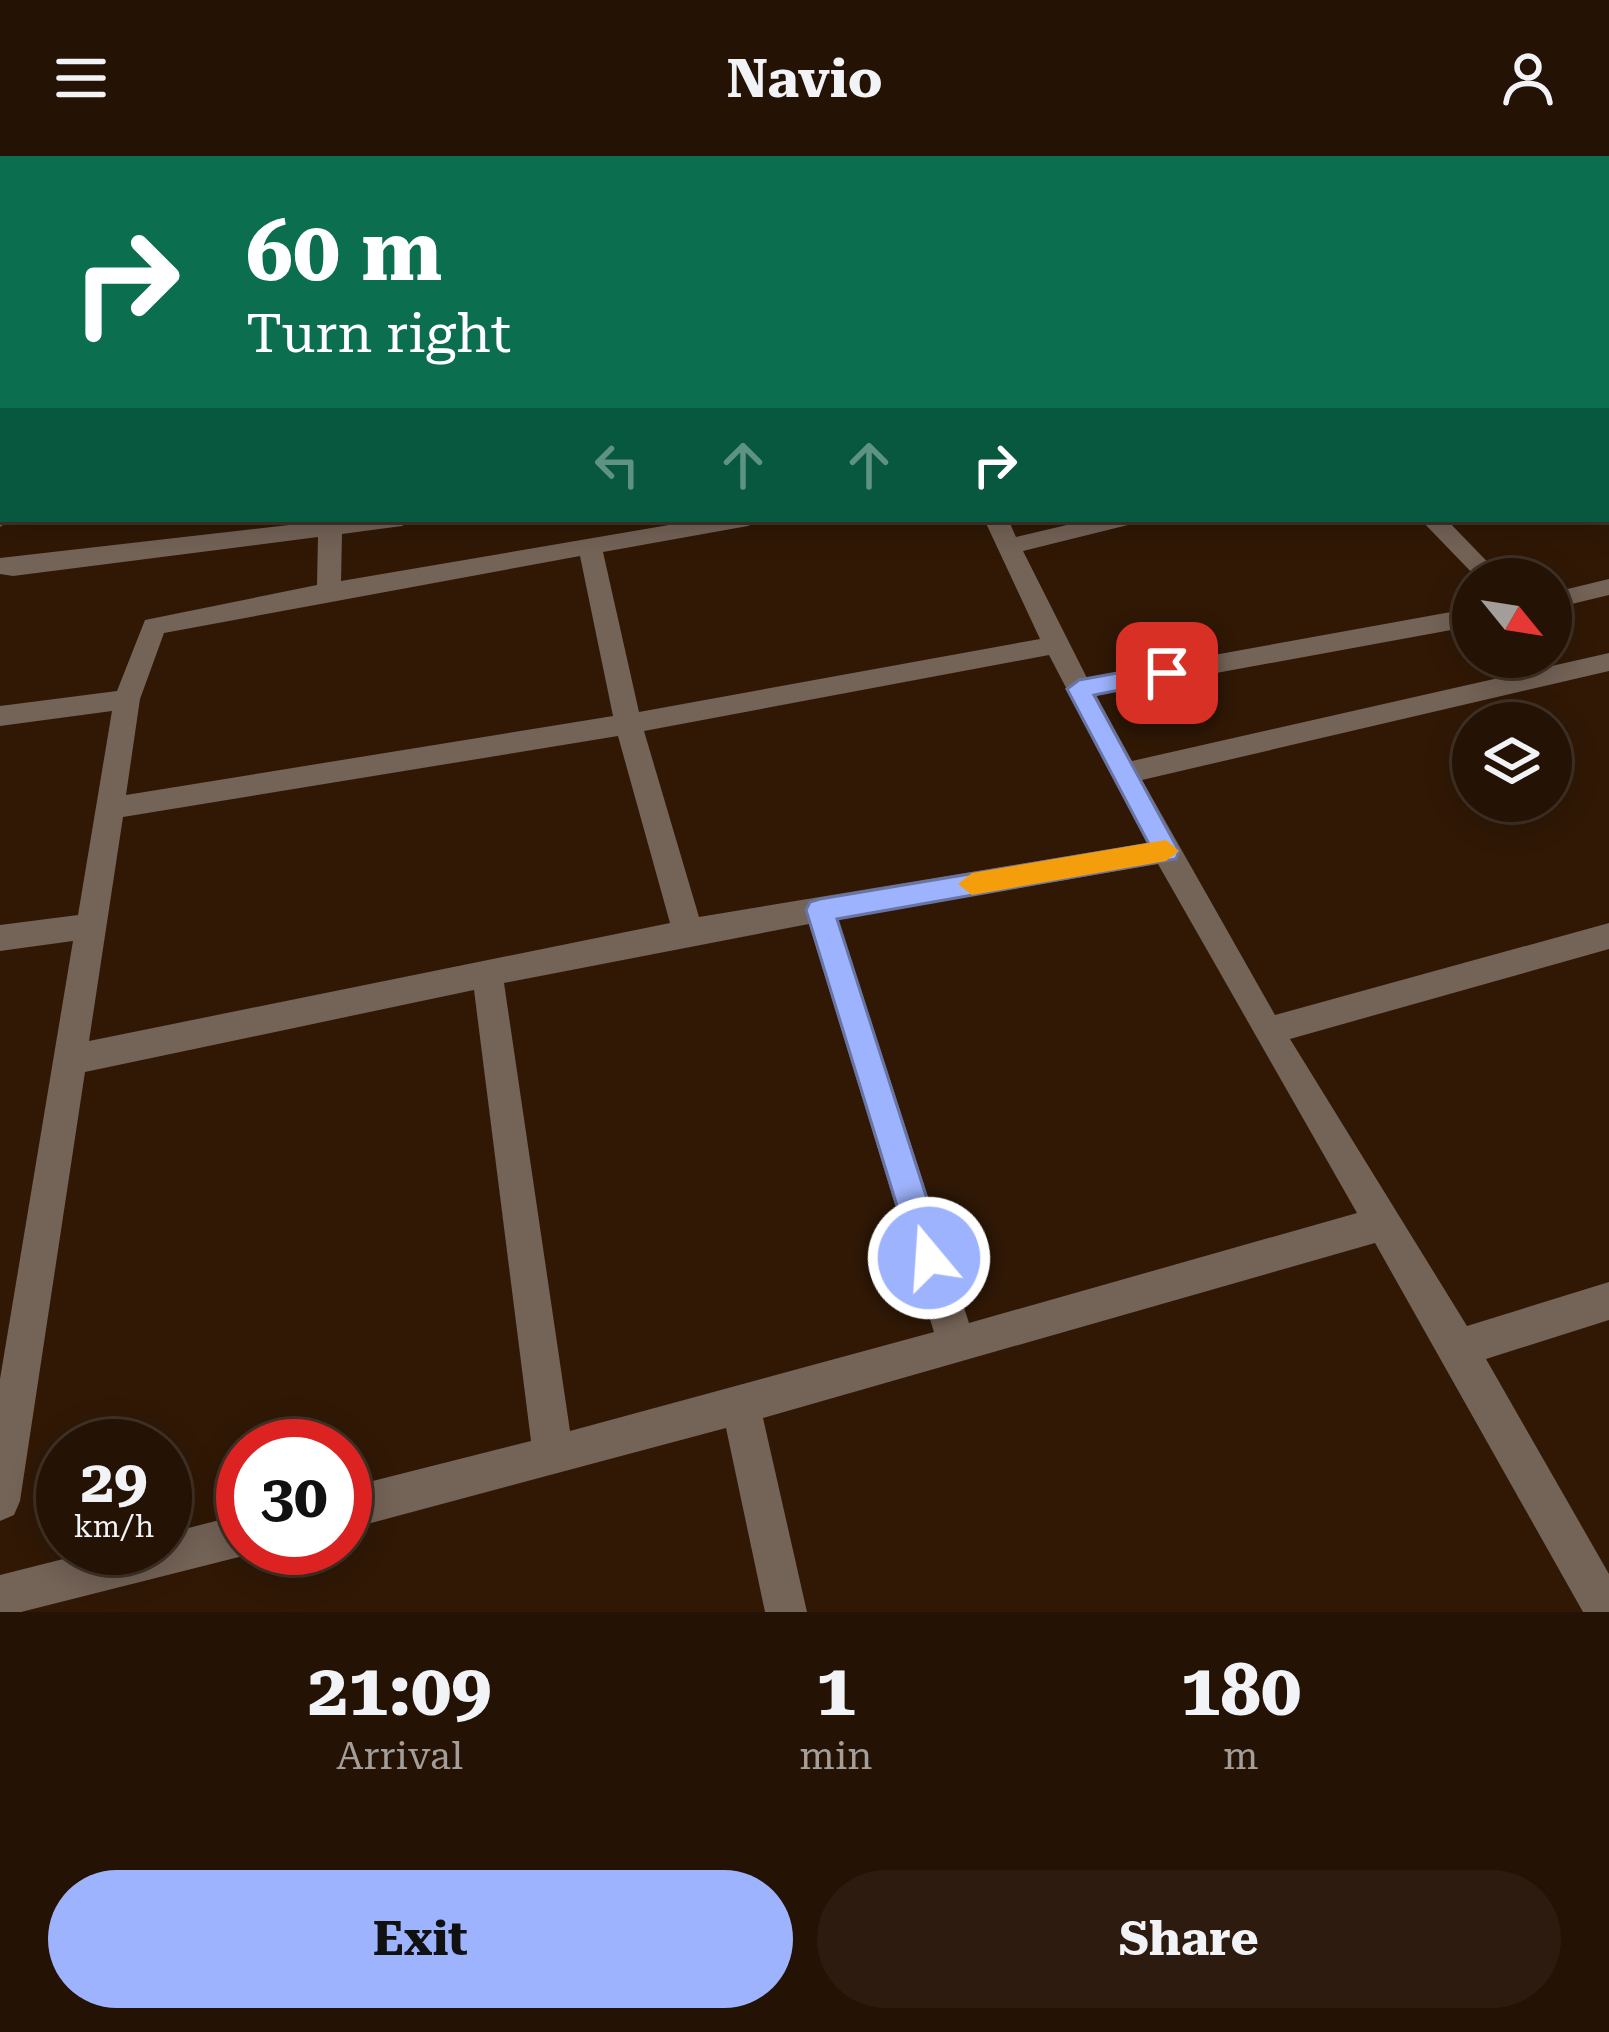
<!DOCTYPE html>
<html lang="en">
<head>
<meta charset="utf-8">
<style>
	:root { --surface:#241204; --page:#2c1b0e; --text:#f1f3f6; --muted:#a39e9a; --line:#413226; --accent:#9eb3fd }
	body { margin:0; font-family:"Roboto Serif",serif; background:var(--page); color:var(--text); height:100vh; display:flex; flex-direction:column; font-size:45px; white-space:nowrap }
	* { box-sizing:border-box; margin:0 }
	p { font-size:39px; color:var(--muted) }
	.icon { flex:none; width:66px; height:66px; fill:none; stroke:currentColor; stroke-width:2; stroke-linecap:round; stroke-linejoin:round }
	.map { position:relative; height:1456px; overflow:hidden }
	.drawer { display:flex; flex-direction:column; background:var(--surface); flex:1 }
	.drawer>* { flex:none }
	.guide { position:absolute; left:0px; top:0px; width:1611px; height:366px; box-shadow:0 6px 30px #0003,0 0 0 3px var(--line); background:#0b6e4f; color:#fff; overflow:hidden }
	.needle { width:78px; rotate:120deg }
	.controls { position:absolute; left:1452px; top:402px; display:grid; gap:24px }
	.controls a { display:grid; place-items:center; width:120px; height:120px; border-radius:50%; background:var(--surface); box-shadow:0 6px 30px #0003,0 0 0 3px var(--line); font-size:60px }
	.speed { position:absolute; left:36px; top:1263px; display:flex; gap:24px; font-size:60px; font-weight:700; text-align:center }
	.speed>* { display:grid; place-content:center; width:156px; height:156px; border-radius:50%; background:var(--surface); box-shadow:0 6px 30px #0003,0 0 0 3px var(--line); line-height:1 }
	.speed small { font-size:30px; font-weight:400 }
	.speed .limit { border:18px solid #d22; background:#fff; color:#111 }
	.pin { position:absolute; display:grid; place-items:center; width:102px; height:102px; color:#fff; margin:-51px; border-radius:24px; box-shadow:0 6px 18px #0006 }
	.me { position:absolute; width:132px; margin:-66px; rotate:342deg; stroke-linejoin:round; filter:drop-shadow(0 0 9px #0008) }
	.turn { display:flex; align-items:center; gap:42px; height:252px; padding:0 48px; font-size:54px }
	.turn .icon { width:156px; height:156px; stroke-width:2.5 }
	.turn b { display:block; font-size:84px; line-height:102px }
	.lanes { display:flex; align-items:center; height:114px; padding:0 48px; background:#0003; justify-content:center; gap:60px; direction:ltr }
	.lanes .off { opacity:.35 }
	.eta { display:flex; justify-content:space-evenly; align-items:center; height:204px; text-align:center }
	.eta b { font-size:72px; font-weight:700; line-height:84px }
	.cta { display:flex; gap:24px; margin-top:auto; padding:24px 48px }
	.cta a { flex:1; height:138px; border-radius:72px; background:var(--accent); color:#111; font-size:48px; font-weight:700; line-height:138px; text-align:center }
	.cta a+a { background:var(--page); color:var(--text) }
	header { display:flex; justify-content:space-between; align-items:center; height:156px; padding:0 48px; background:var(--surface); font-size:54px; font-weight:700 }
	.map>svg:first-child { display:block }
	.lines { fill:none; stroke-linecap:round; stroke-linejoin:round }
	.street { fill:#746357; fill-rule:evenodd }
	.secondary { fill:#a68a76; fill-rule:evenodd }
	.route { fill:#9eb3fd; stroke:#6774a4; stroke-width:3 }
	.slow { fill:#f59e0b }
</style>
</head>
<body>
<header><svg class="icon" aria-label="menu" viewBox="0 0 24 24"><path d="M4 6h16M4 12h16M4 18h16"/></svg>Navio<svg class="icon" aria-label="person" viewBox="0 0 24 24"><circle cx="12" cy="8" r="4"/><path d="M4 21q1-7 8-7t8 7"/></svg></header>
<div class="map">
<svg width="1609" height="1456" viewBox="0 0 1609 1456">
	<rect width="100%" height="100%" fill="#301805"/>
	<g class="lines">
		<g class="street">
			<path d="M 104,0 L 122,0 L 123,3 L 105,3 Z"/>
			<path d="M 694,0 L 712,0 L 713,3 L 695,3 Z"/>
			<path d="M 792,0 L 810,0 L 812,3 L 794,3 Z"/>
			<path d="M 909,0 L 927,0 L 929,3 L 911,3 Z"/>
			<path d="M 1047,0 L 1065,0 L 1067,3 L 1049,3 Z"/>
			<path d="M 1157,0 L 1175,0 L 1178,3 L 1160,3 Z"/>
			<path d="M 1362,0 L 1380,0 L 1361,3 Z"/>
			<rect x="1608" y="65" width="1" height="10"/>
			<path d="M 3,112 L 3,124 L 0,125 L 0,113 Z"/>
			<rect x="1608" y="135" width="1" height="12"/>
			<rect x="0" y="201" width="3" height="12"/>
			<rect x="1608" y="212" width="1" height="12"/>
			<rect x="1608" y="313" width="1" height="14"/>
			<path d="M 0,346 L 3,363 L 12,363 L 0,371 Z"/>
			<path d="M 342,363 L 414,363 L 402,370 L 342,378 L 341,425 L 704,363 L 760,363 L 748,370 L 603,396 L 639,556 L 1040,483 L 984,363 L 1008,363 L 1016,381 L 1092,363 L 1136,363 L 1132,368 L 1023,395 L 1087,522 L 1473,452 L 1473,470 L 1096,539 L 1132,605 L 1609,497 L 1609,515 L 1142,624 L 1275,859 L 1609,767 L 1609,793 L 1290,883 L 1467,1170 L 1609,1126 L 1609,1164 L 1486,1203 L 1609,1418 L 1609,1456 L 1583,1456 L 1375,1087 L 763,1262 L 807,1456 L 765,1456 L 726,1272 L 345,1374 L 345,1332 L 531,1285 L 474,834 L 85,916 L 20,1345 L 14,1359 L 0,1365 L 0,1223 L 73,785 L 0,795 L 0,769 L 78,759 L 112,555 L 0,570 L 0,550 L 117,535 L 145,464 L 317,429 L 318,381 L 13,420 L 0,418 L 0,402 ZM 580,400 L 613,560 L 126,639 L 140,543 L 164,477 ZM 1049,499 L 1147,687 L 699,761 L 644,575 ZM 618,580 L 670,767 L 89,885 L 123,661 ZM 1158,708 L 1357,1057 L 969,1167 L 838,763 ZM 809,768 L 934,1176 L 570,1275 L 504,827 Z"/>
			<path d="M 1420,363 L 1446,363 L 1504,423 L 1478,423 Z"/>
			<path d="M 1609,423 L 1609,439 L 1551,453 L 1551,437 Z"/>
			<path d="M 243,1358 L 243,1392 L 258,1392 L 243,1400 L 21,1456 L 0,1456 L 0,1419 L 107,1392 L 165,1392 L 165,1378 Z"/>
		</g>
		<rect class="secondary" x="0" y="45" width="3" height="10"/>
	</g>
	<path class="route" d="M 1167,508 L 1175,511 L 1175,523 L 1094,539 L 1179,695 L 1176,703 L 837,763 L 946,1102 L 941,1114 L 929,1119 L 918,1114 L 913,1102 L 806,754 L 810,746 L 820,743 L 1149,688 L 1067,533 L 1079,524 Z"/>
	<path class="slow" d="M 1166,684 L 1179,695 L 1166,705 L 972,739 L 958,728 L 972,717 Z"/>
</svg>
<div class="controls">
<a><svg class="needle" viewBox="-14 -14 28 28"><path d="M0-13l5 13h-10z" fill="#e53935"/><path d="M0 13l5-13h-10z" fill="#a39e9a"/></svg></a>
<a><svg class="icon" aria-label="layers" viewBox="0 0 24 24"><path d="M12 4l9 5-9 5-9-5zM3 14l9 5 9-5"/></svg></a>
</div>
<div class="speed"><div>29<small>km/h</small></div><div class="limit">30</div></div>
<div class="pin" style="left:1167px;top:517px;background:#d93025"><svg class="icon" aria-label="arrive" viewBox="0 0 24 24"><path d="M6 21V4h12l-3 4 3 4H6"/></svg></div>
<svg class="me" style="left:929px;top:1102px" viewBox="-20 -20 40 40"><circle r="17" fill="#9eb3fd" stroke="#fff" stroke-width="3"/><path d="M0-11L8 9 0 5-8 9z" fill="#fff"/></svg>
<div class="guide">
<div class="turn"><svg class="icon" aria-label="right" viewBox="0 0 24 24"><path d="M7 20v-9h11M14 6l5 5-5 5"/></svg><div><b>60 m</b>Turn right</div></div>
<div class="lanes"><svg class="icon off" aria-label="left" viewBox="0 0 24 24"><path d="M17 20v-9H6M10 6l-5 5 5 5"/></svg><svg class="icon off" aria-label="ahead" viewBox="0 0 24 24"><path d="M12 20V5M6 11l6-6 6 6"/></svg><svg class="icon off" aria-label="ahead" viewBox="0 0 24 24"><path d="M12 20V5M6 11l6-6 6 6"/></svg><svg class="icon" aria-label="right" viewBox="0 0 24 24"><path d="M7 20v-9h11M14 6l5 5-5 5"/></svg></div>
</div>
</div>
<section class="drawer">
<div class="eta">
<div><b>21:09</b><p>Arrival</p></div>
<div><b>1</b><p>min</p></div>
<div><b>180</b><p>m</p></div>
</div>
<div class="cta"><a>Exit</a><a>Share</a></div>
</section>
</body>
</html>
